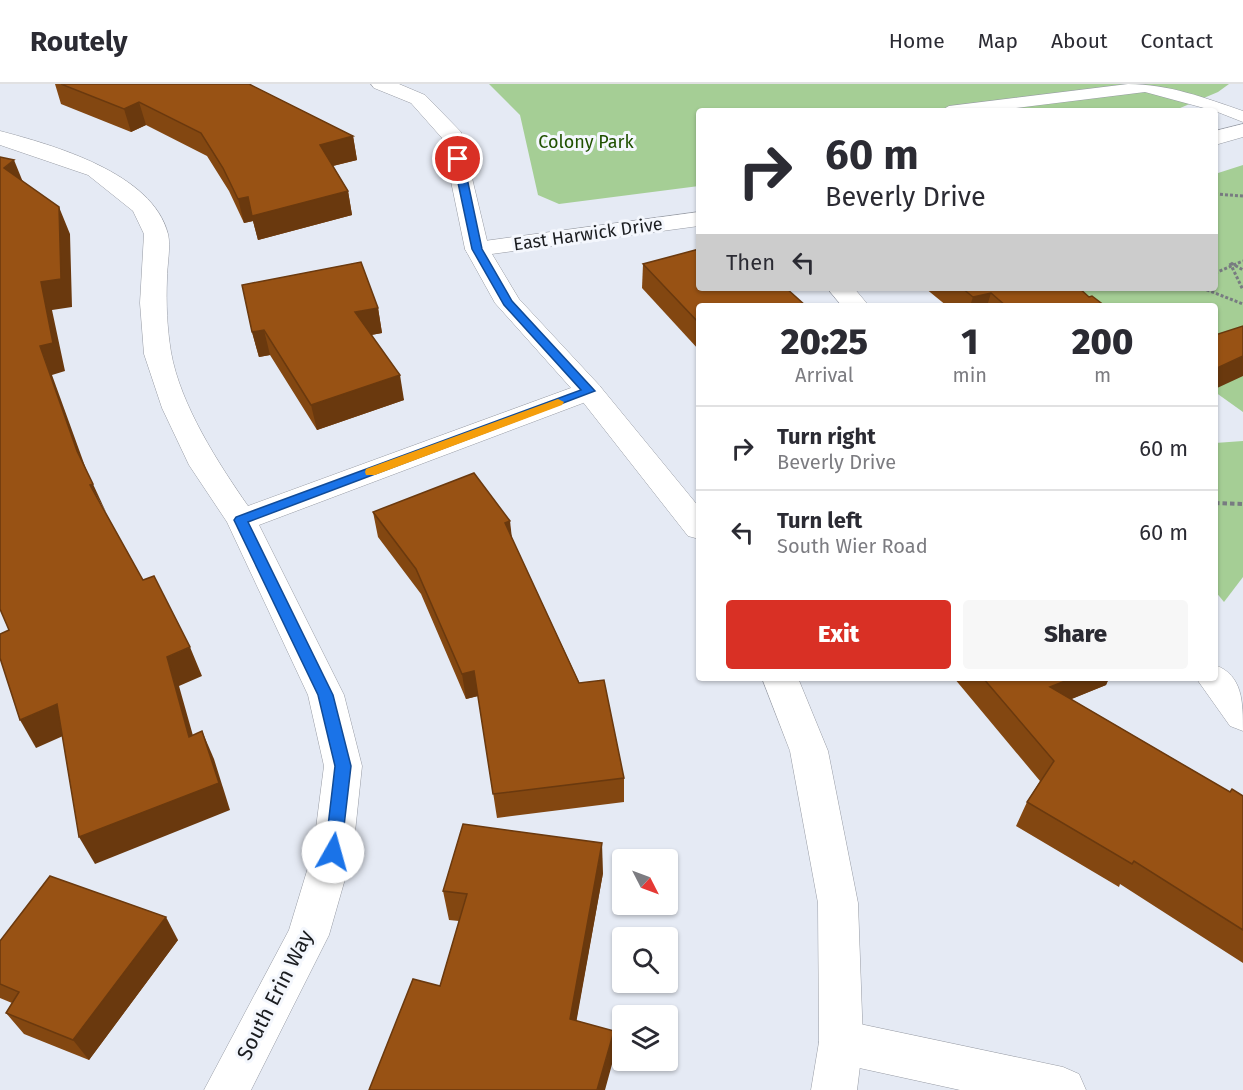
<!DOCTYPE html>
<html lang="en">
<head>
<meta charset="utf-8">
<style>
	:root { --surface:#fff; --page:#f7f7f7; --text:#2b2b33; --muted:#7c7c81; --line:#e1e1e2; --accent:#d93025 }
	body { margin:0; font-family:"Fira Sans",sans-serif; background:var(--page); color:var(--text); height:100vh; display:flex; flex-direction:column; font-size:22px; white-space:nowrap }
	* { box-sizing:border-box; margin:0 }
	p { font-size:20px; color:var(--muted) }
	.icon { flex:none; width:33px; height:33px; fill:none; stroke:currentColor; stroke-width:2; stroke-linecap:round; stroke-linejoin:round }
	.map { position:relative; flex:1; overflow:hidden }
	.drawer { position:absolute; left:696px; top:219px; width:522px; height:378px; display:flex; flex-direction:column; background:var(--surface); border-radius:6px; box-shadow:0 2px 4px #0004 }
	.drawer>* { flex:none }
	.banner { position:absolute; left:696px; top:24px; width:522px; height:183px; border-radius:6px; box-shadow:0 2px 4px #0004; background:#fff; color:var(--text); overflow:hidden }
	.needle { width:39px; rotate:132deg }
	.tools { position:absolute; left:612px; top:765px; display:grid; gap:12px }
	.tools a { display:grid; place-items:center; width:66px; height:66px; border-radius:6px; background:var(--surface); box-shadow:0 2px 4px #0004; font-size:30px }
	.pin { position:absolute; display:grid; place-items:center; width:51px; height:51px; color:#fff; margin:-26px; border:3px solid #fff; border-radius:50%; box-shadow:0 2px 6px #0007 }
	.me { position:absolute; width:66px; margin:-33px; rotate:7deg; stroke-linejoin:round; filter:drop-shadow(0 0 4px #0008) }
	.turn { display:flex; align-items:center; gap:21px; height:126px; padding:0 30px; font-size:27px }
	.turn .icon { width:78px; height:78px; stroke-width:2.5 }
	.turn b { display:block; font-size:42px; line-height:51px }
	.then { display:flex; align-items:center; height:57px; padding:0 30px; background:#0003; gap:12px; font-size:22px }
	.eta { display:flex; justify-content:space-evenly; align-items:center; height:102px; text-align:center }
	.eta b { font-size:36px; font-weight:800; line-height:42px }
	.cta { display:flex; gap:12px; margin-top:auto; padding:12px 30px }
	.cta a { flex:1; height:69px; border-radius:6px; background:var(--accent); color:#fff; font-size:24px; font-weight:800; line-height:69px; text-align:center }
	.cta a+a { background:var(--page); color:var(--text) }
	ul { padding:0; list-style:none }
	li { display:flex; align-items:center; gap:18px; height:84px; padding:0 30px; border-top:2px solid var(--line) }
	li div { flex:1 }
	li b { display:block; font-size:22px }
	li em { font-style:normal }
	header { display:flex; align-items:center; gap:36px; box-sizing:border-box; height:84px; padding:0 30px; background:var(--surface); border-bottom:2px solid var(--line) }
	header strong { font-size:28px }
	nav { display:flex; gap:33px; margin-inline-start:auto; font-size:21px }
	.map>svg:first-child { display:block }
	.green { fill:#a5ce95 }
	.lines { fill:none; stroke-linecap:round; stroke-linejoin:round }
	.service-casing { stroke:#979ba4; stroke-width:1 }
	.minor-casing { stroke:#979ba4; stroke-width:1 }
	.tertiary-casing { stroke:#979ba4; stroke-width:1 }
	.path-far1 { stroke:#787b81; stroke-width:3; stroke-dasharray:3 2; stroke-linecap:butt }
	.path { stroke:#787b81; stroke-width:4; stroke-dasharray:4.5 3; stroke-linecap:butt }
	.service { fill:#fff; fill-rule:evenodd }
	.minor { fill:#fff; fill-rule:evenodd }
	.tertiary { fill:#fff; fill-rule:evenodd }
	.wall { fill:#834711 }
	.shaded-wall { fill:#6a390e }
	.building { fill:#985214; stroke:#6a390e; stroke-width:1.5 }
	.route { fill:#1a73e8; stroke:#114b97; stroke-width:1.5 }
	.slow { fill:#f59e0b }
	.labels { text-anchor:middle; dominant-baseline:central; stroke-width:6; stroke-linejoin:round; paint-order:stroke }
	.far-park-label { font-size:18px; fill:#205100; stroke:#f4f7fd }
	.far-street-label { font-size:18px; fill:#1b1d20; stroke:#f4f7fd }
	.street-label { font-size:21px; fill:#1b1d20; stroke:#f4f7fd }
</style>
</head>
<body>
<header>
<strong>Routely</strong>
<nav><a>Home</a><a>Map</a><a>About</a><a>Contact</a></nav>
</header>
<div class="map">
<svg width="1243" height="1006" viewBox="0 0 1243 1006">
	<rect width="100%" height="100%" fill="#e5eaf4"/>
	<g class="green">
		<path d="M 489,0 L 1229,0 L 1218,8 L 1173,27 L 699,27 L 699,102 L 559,120 L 538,111 L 520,31 Z"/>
		<path d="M 1243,81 L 1243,328 L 1215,308 L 1215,222 L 1096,222 L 1071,204 L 1215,204 L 1215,90 Z"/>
		<path d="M 1243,357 L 1243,493 L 1224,518 L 1215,507 L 1215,359 Z"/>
	</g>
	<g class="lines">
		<g class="service-casing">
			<path id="service" d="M 1128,0 C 1169,0 1205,14 1243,27 L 1243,38 L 1215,27 L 1145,8 L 991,27 L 940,27 L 949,22 Z"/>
		</g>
		<g class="minor-casing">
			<g id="minor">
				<path d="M 1243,40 L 1243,53 L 1215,61 L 1215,47 Z"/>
				<path d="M 0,47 C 53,61 153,89 168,150 C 171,163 167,181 167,195 C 166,219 167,244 171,268 C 180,320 218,379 248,422 L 579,301 L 589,298 L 599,301 L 603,307 L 599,313 L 259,441 L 344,611 L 362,682 L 353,767 L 329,851 L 251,1006 L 204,1006 L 289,846 L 313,767 L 324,682 L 308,611 L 227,438 L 189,381 L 162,324 L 144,270 L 140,219 L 144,150 L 133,127 L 88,91 L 0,61 Z"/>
				<path d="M 699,128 L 699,142 L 477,172 L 468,170 L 465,165 L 468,160 L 477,158 Z"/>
				<path d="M 827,204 L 854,204 L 869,222 L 842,222 Z"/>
				<path d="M 1215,581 C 1243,591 1243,618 1243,647 L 1230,642 L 1196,594 L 1215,594 Z"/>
				<path d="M 841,936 L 1063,983 L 1079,990 L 1086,1006 L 960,1006 L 841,980 L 825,973 L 819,958 L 825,943 Z"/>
			</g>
		</g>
		<g class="tertiary-casing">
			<g id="tertiary">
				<path d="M 371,0 L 399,0 L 425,11 L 461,48 L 489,165 L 519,215 L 599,301 L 699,423 L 699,455 L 688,452 L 579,313 L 495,219 L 465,165 L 442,54 L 411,19 L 374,4 Z"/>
				<path d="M 762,594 L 798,594 L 828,667 L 858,819 L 863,958 L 857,1006 L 811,1006 L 819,958 L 818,819 L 790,667 Z"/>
			</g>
		</g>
		<g class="path-far1">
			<path d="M 1215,110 L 1243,112"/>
			<path d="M 1230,179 L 1243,206"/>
			<path d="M 1231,179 L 1243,186"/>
			<path d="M 1215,189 L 1243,177"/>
			<path d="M 1202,204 L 1243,220"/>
		</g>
		<path class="path" d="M 1215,419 L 1243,420"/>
		<use href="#service" class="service"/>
		<use href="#minor" class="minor"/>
		<use href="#tertiary" class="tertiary"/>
	</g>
	<g class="wall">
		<path d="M 55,0 L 249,0 L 353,52 L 357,76 L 333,82 L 348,107 L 352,131 L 258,156 L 253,137 L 244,139 L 229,107 L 207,72 L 146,41 L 131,48 L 61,20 Z"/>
		<path d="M 643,180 L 699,222 L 699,266 L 642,204 Z"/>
		<path d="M 925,204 L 1079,204 L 1089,213 L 1105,222 L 947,222 Z"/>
		<path d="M 378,224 L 382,249 L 371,251 L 404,316 L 317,346 L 270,271 L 259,273 L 252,248 Z"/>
		<path d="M 373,428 L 512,455 L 624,694 L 624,718 L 497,734 L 478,612 L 466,615 L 421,510 L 378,453 Z"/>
		<path d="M 954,594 L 1109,594 L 1106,601 L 1071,615 L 1230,708 L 1243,712 L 1243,879 L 1120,800 L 1119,803 L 1016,742 L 1027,718 L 1040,697 Z"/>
		<path d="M 603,789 L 576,937 L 614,947 L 614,973 L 440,902 L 459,837 L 449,836 L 443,807 Z"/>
		<path d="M 178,856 L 89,976 L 24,950 L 6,929 L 12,919 L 0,914 L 0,857 Z"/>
	</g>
	<g class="shaded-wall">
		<path d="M 139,18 L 146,41 L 131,48 L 124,25 Z"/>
		<path d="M 353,52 L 357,76 L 324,84 L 320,61 Z"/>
		<path d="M 14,76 L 25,103 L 4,84 Z"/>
		<path d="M 348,107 L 352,131 L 258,156 L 253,137 L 244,139 L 238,115 L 248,113 Z"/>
		<path d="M 59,123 L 70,150 L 72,223 L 52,226 L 65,287 L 52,291 L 90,396 L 77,367 L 40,262 L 41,198 Z"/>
		<path d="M 991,209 L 987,222 L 970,222 L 973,213 Z"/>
		<path d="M 378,224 L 382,249 L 360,253 L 355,228 Z"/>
		<path d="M 264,246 L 270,271 L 259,273 L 252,248 Z"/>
		<path d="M 1243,272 L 1243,292 L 1215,305 L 1215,285 Z"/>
		<path d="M 400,291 L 404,316 L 317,346 L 311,321 Z"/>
		<path d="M 93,400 L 106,428 L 90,401 Z"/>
		<path d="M 510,437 L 513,463 L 505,439 Z"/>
		<path d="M 190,563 L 202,592 L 179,602 L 201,680 L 189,653 L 167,573 Z"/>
		<path d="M 474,587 L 478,612 L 466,615 L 462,590 Z"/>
		<path d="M 1073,594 L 1109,594 L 1106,601 L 1040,628 L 1050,603 Z"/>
		<path d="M 57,620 L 72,648 L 36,664 L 20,636 Z"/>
		<path d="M 202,647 L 214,675 L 230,726 L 95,780 L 79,753 Z"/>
		<path d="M 602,759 L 603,789 L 572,962 L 570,935 Z"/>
		<path d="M 166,833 L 178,856 L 89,976 L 73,956 Z"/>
		<path d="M 614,947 L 614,973 L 605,1006 L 597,1006 Z"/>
	</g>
	<g class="building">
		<path d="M 61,0 L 249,0 L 353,52 L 320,61 L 348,107 L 252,132 L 248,113 L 238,115 L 223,84 L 201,49 L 139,18 L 124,25 Z"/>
		<path d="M 0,73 L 14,76 L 4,84 L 59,123 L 61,195 L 41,198 L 53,259 L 40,262 L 77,367 L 93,400 L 90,401 L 143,496 L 154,492 L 190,563 L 167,573 L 189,653 L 202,647 L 219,699 L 79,753 L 57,620 L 20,636 L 0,574 L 0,550 L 9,546 L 0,525 Z"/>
		<path d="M 699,165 L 699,204 L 786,204 L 806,222 L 699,222 L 699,239 L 643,180 Z"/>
		<path d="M 361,178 L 378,224 L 355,228 L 400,291 L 311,321 L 264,246 L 252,248 L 242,201 Z"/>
		<path d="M 962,204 L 1079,204 L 1089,213 L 1092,212 L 1105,222 L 1006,222 L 991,209 L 973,213 Z"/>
		<path d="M 1243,242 L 1243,272 L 1215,285 L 1215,251 Z"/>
		<path d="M 474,389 L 510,437 L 505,439 L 579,599 L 604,596 L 624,694 L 493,710 L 474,587 L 462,590 L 416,485 L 373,428 Z"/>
		<path d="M 983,594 L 1073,594 L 1050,603 L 1230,708 L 1232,705 L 1243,712 L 1243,846 L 1134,777 L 1132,780 L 1027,718 L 1054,677 Z"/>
		<path d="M 463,740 L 602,759 L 570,935 L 614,947 L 597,1006 L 369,1006 L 413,895 L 440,902 L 467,810 L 443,807 Z"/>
		<path d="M 50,792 L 166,833 L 73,956 L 6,929 L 19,908 L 0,900 L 0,857 Z"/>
	</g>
	<path class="route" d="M 458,72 L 463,75 L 482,165 L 512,217 L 595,307 L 248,438 L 333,611 L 351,682 L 341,768 L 338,773 L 333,775 L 327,773 L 325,768 L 335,682 L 318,611 L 234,436 L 236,433 L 581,306 L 504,221 L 472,165 L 453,75 Z"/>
	<path class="slow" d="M 558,315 L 564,318 L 562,321 L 375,391 L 366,391 L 365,388 L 366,385 Z"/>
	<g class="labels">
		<g class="far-park-label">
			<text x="586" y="58">Colony Park</text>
		</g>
		<g class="far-street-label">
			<text transform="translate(588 150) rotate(-8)">East Harwick Drive</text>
		</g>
		<g class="street-label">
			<text transform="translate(275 911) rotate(-63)">South Erin Way</text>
		</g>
	</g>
</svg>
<div class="tools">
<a><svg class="needle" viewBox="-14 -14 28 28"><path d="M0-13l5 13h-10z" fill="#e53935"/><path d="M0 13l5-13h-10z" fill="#7c7c81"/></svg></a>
<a><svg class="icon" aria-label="search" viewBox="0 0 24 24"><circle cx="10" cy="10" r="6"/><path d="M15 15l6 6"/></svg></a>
<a><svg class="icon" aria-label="layers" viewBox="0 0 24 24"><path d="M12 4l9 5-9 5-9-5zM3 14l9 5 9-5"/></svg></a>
</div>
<div class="pin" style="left:458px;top:75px;background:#d93025"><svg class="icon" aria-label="arrive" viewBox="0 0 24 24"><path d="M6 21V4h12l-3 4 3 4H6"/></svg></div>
<svg class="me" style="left:333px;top:768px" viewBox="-20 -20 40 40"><circle r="19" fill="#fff"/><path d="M0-13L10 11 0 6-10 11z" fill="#1a73e8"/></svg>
<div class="banner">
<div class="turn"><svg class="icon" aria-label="right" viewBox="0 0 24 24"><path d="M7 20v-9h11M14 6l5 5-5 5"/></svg><div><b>60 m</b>Beverly Drive</div></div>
<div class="then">Then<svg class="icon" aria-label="left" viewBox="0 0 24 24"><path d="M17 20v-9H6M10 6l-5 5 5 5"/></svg></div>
</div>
<section class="drawer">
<div class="eta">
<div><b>20:25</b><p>Arrival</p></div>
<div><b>1</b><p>min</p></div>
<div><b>200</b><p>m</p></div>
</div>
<ul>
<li><svg class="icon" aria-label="right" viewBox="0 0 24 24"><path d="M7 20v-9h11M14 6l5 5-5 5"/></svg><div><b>Turn right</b><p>Beverly Drive</p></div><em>60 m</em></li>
<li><svg class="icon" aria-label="left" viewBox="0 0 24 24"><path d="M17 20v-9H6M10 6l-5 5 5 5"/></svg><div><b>Turn left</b><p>South Wier Road</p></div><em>60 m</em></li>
</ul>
<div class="cta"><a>Exit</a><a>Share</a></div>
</section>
</div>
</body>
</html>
